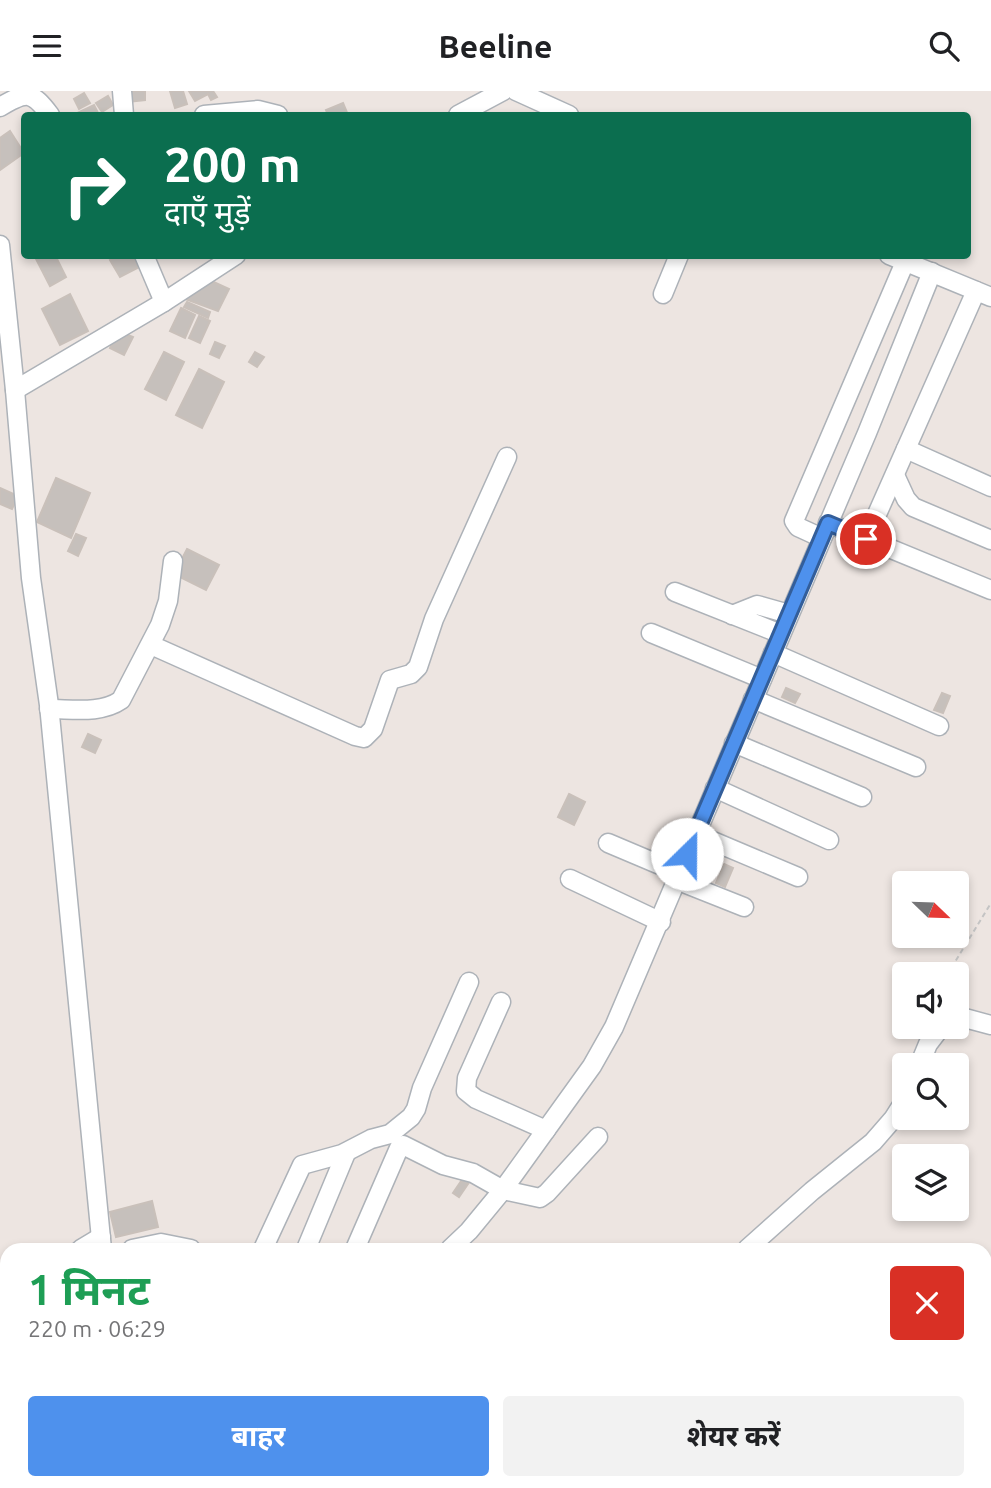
<!DOCTYPE html>
<html lang="hi">
<head>
<meta charset="utf-8">
<style>
	:root { --surface:#fff; --page:#f2f2f2; --text:#202124; --muted:#757577; --accent:#4e91ed }
	body { margin:0; font-family:Ubuntu,"Noto Sans Devanagari",sans-serif; background:var(--page); color:var(--text); height:100vh; display:flex; flex-direction:column; font-size:26px; white-space:nowrap }
	* { box-sizing:border-box; margin:0 }
	p { font-size:23px; color:var(--muted) }
	.icon { flex:none; width:38px; height:38px; fill:none; stroke:currentColor; stroke-width:2; stroke-linecap:round; stroke-linejoin:round }
	.map { position:relative; flex:1; overflow:hidden }
	.side { position:absolute; left:0px; top:1152px; width:992px; height:247px; display:flex; flex-direction:column; background:var(--surface); border-radius:21px 21px 0 0; box-shadow:0 4px 10px #0003 }
	.side>* { flex:none }
	.hud { position:absolute; left:21px; top:21px; width:950px; height:147px; border-radius:7px; box-shadow:0 4px 10px #0003; background:#0b6e4f; color:#fff; overflow:hidden }
	.needle { width:46px; rotate:113deg }
	.buttons { position:absolute; left:892px; top:780px; display:grid; gap:14px }
	.buttons a { display:grid; place-items:center; width:77px; height:77px; border-radius:7px; background:var(--surface); box-shadow:0 4px 10px #0003; font-size:35px }
	.pin { position:absolute; display:grid; place-items:center; width:60px; height:60px; color:#fff; margin:-30px; border:4px solid #fff; border-radius:50%; box-shadow:0 2px 7px #0007 }
	.me { position:absolute; width:77px; margin:-38px; rotate:23deg; stroke-linejoin:round; filter:drop-shadow(0 0 5px #0008) }
	.turn { display:flex; align-items:center; gap:24px; height:147px; padding:0 28px; font-size:32px }
	.turn .icon { width:91px; height:91px; stroke-width:2.5 }
	.turn b { display:block; font-size:49px; line-height:60px }
	.round { display:grid; place-items:center; flex:none; width:74px; height:74px; border-radius:7px; background:var(--page) }
	.headline { display:flex; align-items:center; justify-content:space-between; height:119px; padding:0 28px }
	h1 { font-size:42px; font-weight:700; line-height:52px; color:#1e9e55 }
	.cta { display:flex; gap:14px; margin-top:auto; padding:14px 28px }
	.cta a { flex:1; height:80px; border-radius:7px; background:var(--accent); color:#fff; font-size:28px; font-weight:700; line-height:80px; text-align:center }
	.cta a+a { background:var(--page); color:var(--text) }
	header { display:flex; justify-content:space-between; align-items:center; height:91px; padding:0 28px; background:var(--surface); font-size:32px; font-weight:700 }
	.map>svg:first-child { display:block }
	.building { fill:#c6c0bc; stroke:#c9c0ba; stroke-width:2 }
	.lines { fill:none; stroke-linecap:round; stroke-linejoin:round }
	.minor-casing { stroke:#adb2b8; stroke-width:21 }
	.path { stroke:#c4c4c4; stroke-width:2; stroke-dasharray:5 3.5; stroke-linecap:butt }
	.minor { stroke:#fff; stroke-width:18 }
	.route-casing { stroke:#335e9a; stroke-width:18 }
	.route { stroke:#4e91ed; stroke-width:12 }
</style>
</head>
<body>
<header><svg class="icon" aria-label="menu" viewBox="0 0 24 24"><path d="M4 6h16M4 12h16M4 18h16"/></svg>Beeline<svg class="icon" aria-label="search" viewBox="0 0 24 24"><circle cx="10" cy="10" r="6"/><path d="M15 15l6 6"/></svg></header>
<div class="map">
<svg width="991" height="1397" viewBox="0 0 991 1397">
	<rect width="100%" height="100%" fill="#ede5e1"/>
	<g class="building">
		<path d="M 127,0 L 145,0 L 145,9 L 128,11 Z"/>
		<path d="M 170,0 L 183,0 L 187,13 L 175,17 Z"/>
		<path d="M 189,0 L 213,0 L 217,6 L 211,9 L 208,3 L 195,10 Z"/>
		<path d="M 84,2 L 90,12 L 79,18 L 74,8 Z"/>
		<path d="M 108,5 L 113,14 L 102,21 L 96,12 Z"/>
		<path d="M 343,12 L 348,24 L 328,24 L 326,19 Z"/>
		<path d="M 94,14 L 99,24 L 76,24 L 75,23 Z"/>
		<path d="M 10,40 L 24,62 L 0,79 L 0,47 Z"/>
		<path d="M 43,164 L 55,164 L 66,186 L 50,195 L 36,168 Z"/>
		<path d="M 117,164 L 138,164 L 143,174 L 120,186 L 110,169 Z"/>
		<path d="M 207,188 L 229,198 L 218,220 L 185,208 Z"/>
		<path d="M 70,203 L 88,240 L 60,254 L 42,218 Z"/>
		<path d="M 187,211 L 210,221 L 208,227 L 184,216 Z"/>
		<path d="M 181,217 L 195,224 L 185,247 L 170,240 Z"/>
		<path d="M 199,225 L 210,230 L 200,252 L 189,247 Z"/>
		<path d="M 118,240 L 133,246 L 124,264 L 110,257 Z"/>
		<path d="M 215,251 L 225,255 L 219,267 L 210,263 Z"/>
		<path d="M 164,261 L 184,271 L 166,309 L 145,298 Z"/>
		<path d="M 255,261 L 264,266 L 257,276 L 249,271 Z"/>
		<path d="M 199,278 L 224,291 L 202,337 L 176,324 Z"/>
		<path d="M 56,387 L 90,402 L 71,447 L 37,431 Z"/>
		<path d="M 0,397 L 18,405 L 12,418 L 0,413 Z"/>
		<path d="M 76,443 L 86,447 L 78,465 L 68,460 Z"/>
		<path d="M 187,458 L 219,474 L 206,499 L 174,483 Z"/>
		<path d="M 786,597 L 800,603 L 795,612 L 782,606 Z"/>
		<path d="M 942,602 L 950,605 L 943,622 L 934,619 Z"/>
		<path d="M 88,643 L 101,649 L 95,662 L 82,656 Z"/>
		<path d="M 569,703 L 585,711 L 574,734 L 558,726 Z"/>
		<path d="M 724,773 L 733,777 L 725,796 L 716,792 Z"/>
		<path d="M 466,1083 L 472,1087 L 459,1106 L 453,1102 Z"/>
		<path d="M 152,1110 L 158,1136 L 116,1146 L 110,1121 Z"/>
	</g>
	<g class="lines">
		<g class="minor-casing">
			<g id="minor">
				<path d="M 122,0 L 124,24"/>
				<path d="M 516,0 L 569,24"/>
				<path d="M 0,16 C 27,0 32,0 50,24"/>
				<path d="M 204,24 L 258,19 L 278,24"/>
				<path d="M 458,24 L 503,0"/>
				<path d="M 0,154 L 15,299 L 31,487 L 49,614 L 102,1158"/>
				<path d="M 144,164 L 164,211"/>
				<path d="M 889,164 L 991,206"/>
				<path d="M 663,203 L 679,164"/>
				<path d="M 15,299 L 164,211 L 236,164"/>
				<path d="M 906,358 L 991,396"/>
				<path d="M 895,384 L 906,408 L 913,416 L 991,449"/>
				<path d="M 828,432 L 991,499"/>
				<path d="M 822,447 L 798,436 L 794,430 L 905,171"/>
				<path d="M 866,448 L 976,200"/>
				<path d="M 675,501 L 781,543"/>
				<path d="M 732,524 L 757,514 L 789,523"/>
				<path d="M 651,542 L 762,588"/>
				<path d="M 151,554 L 355,645 L 364,647 L 373,638 L 390,589 L 411,583 L 418,576 L 434,528 L 507,366"/>
				<path d="M 773,562 L 939,635"/>
				<path d="M 753,608 L 916,676"/>
				<path d="M 49,618 C 73,618 101,623 121,609 L 160,534 L 168,510 L 173,470"/>
				<path d="M 734,652 L 862,706"/>
				<path d="M 715,697 L 829,749"/>
				<path d="M 696,743 L 798,786"/>
				<path d="M 608,752 L 679,782"/>
				<path d="M 570,788 L 661,831"/>
				<path d="M 676,789 L 744,816"/>
				<path d="M 501,911 L 467,987 L 466,1000 L 476,1008 L 546,1039"/>
				<path d="M 957,927 L 961,926 L 991,934"/>
				<path d="M 919,975 L 928,953 L 941,936"/>
				<path d="M 81,1158 L 101,1146"/>
				<path d="M 132,1158 L 161,1152 L 191,1158"/>
				<path d="M 263,1158 L 302,1074 L 342,1063 L 371,1048 L 390,1043 L 411,1026 L 416,1018 L 422,997 L 469,891"/>
				<path d="M 306,1158 L 346,1062"/>
				<path d="M 355,1158 L 399,1057 L 403,1054 L 443,1074 L 473,1082 L 503,1099 L 540,1107 L 547,1102 L 598,1046"/>
				<path d="M 450,1158 L 469,1140 L 502,1100 L 592,975 L 614,936 L 867,342 L 932,181"/>
				<path d="M 747,1158 L 812,1100 L 873,1051 L 893,1028 L 905,1009"/>
				<path d="M 0,1210 L 7,1206"/>
				<path d="M 127,1391 L 128,1397"/>
				<path d="M 474,1391 L 478,1397"/>
				<path d="M 577,1397 L 581,1391"/>
			</g>
		</g>
		<path class="path" d="M 947,884 L 991,812"/>
		<use href="#minor" class="minor"/>
	</g>
	<g class="lines">
		<g class="route-casing">
			<path id="route" d="M 687,763 L 828,432 L 866,448"/>
		</g>
		<use href="#route" class="route"/>
	</g>
</svg>
<div class="buttons">
<a><svg class="needle" viewBox="-14 -14 28 28"><path d="M0-13l5 13h-10z" fill="#e53935"/><path d="M0 13l5-13h-10z" fill="#757577"/></svg></a>
<a><svg class="icon" aria-label="sound" viewBox="0 0 24 24"><path d="M4 9h4l5-4v14l-5-4H4zM17 9q2 3 0 6"/></svg></a>
<a><svg class="icon" aria-label="search" viewBox="0 0 24 24"><circle cx="10" cy="10" r="6"/><path d="M15 15l6 6"/></svg></a>
<a><svg class="icon" aria-label="layers" viewBox="0 0 24 24"><path d="M12 4l9 5-9 5-9-5zM3 14l9 5 9-5"/></svg></a>
</div>
<div class="pin" style="left:866px;top:448px;background:#d93025"><svg class="icon" aria-label="arrive" viewBox="0 0 24 24"><path d="M6 21V4h12l-3 4 3 4H6"/></svg></div>
<svg class="me" style="left:687px;top:763px" viewBox="-20 -20 40 40"><circle r="19" fill="#fff"/><path d="M0-13L10 11 0 6-10 11z" fill="#4e91ed"/></svg>
<div class="hud">
<div class="turn"><svg class="icon" aria-label="right" viewBox="0 0 24 24"><path d="M7 20v-9h11M14 6l5 5-5 5"/></svg><div><b>200 m</b>दाएँ मुड़ें</div></div>
</div>
<section class="side">
<div class="headline"><div><h1>1 मिनट</h1><p>220 m · 06:29</p></div><a class="round" style="background:#d93025;color:#fff"><svg class="icon" aria-label="close" viewBox="0 0 24 24"><path d="M6 6l12 12M18 6L6 18"/></svg></a></div>
<div class="cta"><a>बाहर</a><a>शेयर करें</a></div>
</section>
</div>
</body>
</html>
